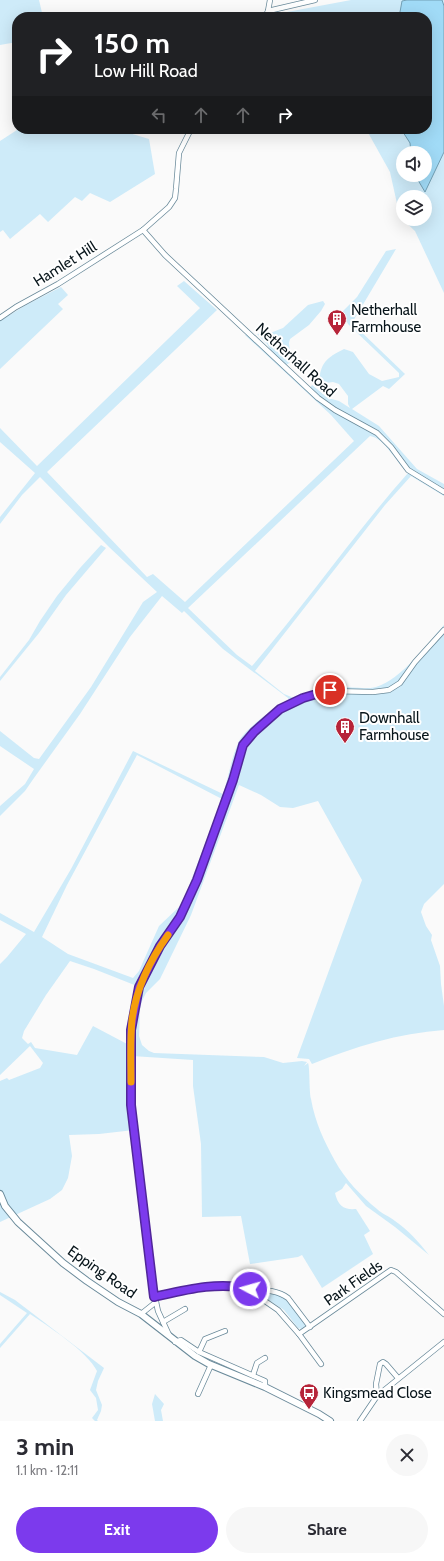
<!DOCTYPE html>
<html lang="en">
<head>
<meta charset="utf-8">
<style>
	:root { --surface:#fff; --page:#f7f7f7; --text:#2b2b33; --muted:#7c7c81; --accent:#7c3aed }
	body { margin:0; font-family:Cabin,sans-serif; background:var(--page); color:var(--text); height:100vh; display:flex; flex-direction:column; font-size:15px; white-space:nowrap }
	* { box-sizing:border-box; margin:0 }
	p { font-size:13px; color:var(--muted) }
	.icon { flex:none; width:22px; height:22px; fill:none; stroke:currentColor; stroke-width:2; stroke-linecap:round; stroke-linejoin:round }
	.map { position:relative; height:1421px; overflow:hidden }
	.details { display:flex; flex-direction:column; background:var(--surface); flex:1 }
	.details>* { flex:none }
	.top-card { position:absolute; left:12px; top:12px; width:420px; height:122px; border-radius:16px; box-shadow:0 4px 16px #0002; background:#202124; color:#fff; overflow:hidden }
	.fabs { position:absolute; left:396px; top:146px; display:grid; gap:8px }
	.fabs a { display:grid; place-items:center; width:36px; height:36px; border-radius:50%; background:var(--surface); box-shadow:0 4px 16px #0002; font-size:20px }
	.pin { position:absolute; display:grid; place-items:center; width:34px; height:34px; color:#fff; margin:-17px; border:2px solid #fff; border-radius:50%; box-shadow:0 1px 4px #0007 }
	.me { position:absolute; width:44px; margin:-22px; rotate:276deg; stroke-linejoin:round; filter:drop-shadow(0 0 3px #0008) }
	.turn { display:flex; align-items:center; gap:14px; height:84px; padding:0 16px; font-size:18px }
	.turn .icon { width:52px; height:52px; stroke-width:2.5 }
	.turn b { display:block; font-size:28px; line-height:34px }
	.lanes { display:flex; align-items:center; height:38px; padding:0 16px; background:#0003; justify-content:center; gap:20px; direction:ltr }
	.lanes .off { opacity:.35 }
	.round { display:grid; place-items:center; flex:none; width:42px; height:42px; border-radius:21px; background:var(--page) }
	.summary { display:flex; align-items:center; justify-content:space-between; height:68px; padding:0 16px }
	h1 { font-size:24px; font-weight:700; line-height:30px }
	.action { display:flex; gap:8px; margin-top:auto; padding:8px 16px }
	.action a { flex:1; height:46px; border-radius:24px; background:var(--accent); color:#fff; font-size:16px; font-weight:700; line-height:46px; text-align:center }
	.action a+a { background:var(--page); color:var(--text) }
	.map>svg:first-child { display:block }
	.green { fill:#ceebf9; fill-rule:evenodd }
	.water { fill:#a1dbf7; stroke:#73a0b5 }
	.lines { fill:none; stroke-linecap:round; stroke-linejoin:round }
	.minor-casing { stroke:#6a8a9a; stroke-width:6 }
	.major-casing { stroke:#6a8a9a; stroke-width:8 }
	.minor { stroke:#fff; stroke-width:4.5 }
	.major { stroke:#fff; stroke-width:6 }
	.route-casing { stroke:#51269a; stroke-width:10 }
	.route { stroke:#7c3aed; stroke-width:7 }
	.slow { stroke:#f59e0b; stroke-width:7 }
	.labels { text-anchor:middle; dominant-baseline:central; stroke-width:4; stroke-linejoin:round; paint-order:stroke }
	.street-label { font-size:15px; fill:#08151b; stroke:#fff }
	.poi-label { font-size:15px; fill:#08151b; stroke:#fff; text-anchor:start }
</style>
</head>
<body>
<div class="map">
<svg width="444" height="1421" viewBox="0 0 444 1421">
	<rect width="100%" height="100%" fill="#fafafa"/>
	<g class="green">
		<path d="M 0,0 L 39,0 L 43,17 L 17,17 L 17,42 L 0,45 Z"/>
		<path d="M 351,0 L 444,0 L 444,293 L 415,231 L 400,217 L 390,172 L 366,129 L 427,129 L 427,17 L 269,17 L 271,15 ZM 403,153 L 425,153 L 425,175 L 403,175 ZM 403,197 L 425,197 L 425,219 L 403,219 Z"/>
		<path d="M 32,129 L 116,129 L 149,139 L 155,174 L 110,202 L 90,193 L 82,201 L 75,197 L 48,222 L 40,214 L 10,239 L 3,230 L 0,232 L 0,141 L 17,130 Z"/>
		<path d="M 396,249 L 352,323 L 405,374 L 389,389 L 383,386 L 352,409 L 379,426 L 417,469 L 444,484 L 444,496 L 411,476 L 385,505 L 255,671 L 284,694 L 294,698 C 308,693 321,688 336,687 C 349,686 363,690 376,687 C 401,680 427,644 444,625 L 444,884 L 424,904 L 421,912 L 426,926 L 432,935 L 431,940 L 440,966 L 441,984 L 444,1006 L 444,1030 C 399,1033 354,1047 312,1064 L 309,1059 L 297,1058 L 362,880 L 318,801 L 293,808 L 280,807 L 261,795 L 239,785 L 191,915 L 160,979 L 146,993 L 142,1001 L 140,1009 L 139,1036 L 142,1045 L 149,1051 L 154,1053 L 264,1057 L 283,1063 L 302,1061 L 307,1062 L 304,1066 L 308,1063 C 310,1067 309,1091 311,1099 C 315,1122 324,1141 335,1161 C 345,1179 361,1196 377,1209 C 382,1214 389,1216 395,1221 C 408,1230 419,1242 429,1255 L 395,1227 L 366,1206 L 346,1183 L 342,1189 L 335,1193 C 338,1206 344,1210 356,1209 L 370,1231 L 364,1235 L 373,1254 L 322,1288 L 302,1255 L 298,1257 L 250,1264 L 241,1216 L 202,1217 L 201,1144 L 193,1086 L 193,1060 L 132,1056 L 137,986 L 94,969 L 70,961 L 46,995 L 24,1031 L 22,1038 L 28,1044 L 31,1042 L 35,1048 L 77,1055 L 93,1026 L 129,1045 L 134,1130 L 99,1134 L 69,1135 L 72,1156 L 68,1178 L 62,1190 L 50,1199 L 0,1222 L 0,1081 L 7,1078 L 9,1080 L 40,1068 L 43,1063 L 30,1046 L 0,1075 L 0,964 L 7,957 L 26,934 L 0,920 L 0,913 L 34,932 L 71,869 L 133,751 L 223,794 C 229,776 231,758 239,741 C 245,729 276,706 289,700 L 288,698 L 223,649 L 184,611 L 182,613 L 162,596 L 130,637 L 80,714 L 34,778 L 25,791 L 0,816 L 0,806 L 25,784 L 34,769 L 0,746 L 0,731 L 34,758 L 39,759 L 91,687 L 143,602 L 157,592 L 109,547 L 40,477 L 22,495 L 0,524 L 0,517 L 35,473 L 0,442 L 0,428 L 37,466 L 200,308 L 177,286 L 184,281 L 217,310 L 47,472 L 147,577 L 153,574 L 185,602 L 354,441 L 331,415 L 245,335 L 250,331 L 271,351 L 267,344 L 257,334 L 270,333 L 283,328 L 308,305 L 323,301 L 325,304 L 321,311 L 309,325 L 290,339 L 289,343 L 291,362 L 286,365 L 310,388 L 312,385 L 328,398 L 339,401 L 350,408 L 348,404 L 348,396 L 339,384 L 333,382 L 319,384 C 320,363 326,358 344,349 L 353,352 L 369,374 L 382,381 L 399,377 L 399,373 L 348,324 L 342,312 L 357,297 L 386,251 ZM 370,436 C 385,438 397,464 408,473 C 353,535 306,604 252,666 L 237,655 L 188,608 ZM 137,755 L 222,799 L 186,894 L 179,907 L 159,926 L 139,971 L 133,978 L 68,954 L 42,937 L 67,885 Z"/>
		<path d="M 61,287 L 68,295 L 58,304 L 63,309 L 0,369 L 0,321 L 26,305 Z"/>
		<path d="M 101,545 L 106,548 L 66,595 L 39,633 L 0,681 L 0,677 L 29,640 L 40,621 L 57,596 L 80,568 Z"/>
		<path d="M 0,1292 L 15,1300 L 104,1368 L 98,1381 L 96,1390 L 102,1405 L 101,1411 L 97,1420 L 98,1421 L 95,1421 L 92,1418 L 98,1410 L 96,1398 L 90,1390 L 97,1371 C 87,1351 49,1327 30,1314 L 0,1348 L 0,1344 L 27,1313 L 0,1295 Z"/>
		<path d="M 266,1292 L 284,1295 L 306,1324 L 304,1328 L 302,1329 L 298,1328 L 284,1310 L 264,1297 Z"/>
		<path d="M 155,1394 L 164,1404 L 161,1410 L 163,1421 L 155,1421 L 152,1404 Z"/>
	</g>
	<path class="water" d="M 407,0 L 442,0 L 444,6 L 444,152 L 425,192 L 415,175 L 425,175 L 425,153 L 411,153 L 410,143 L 401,129 L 427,129 L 427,17 L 394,17 L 400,12 L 402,1 Z"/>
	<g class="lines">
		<g class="minor-casing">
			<g id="minor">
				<path d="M 268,11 L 315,0"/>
				<path d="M 265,17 L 268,11 L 270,0"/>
				<path d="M 143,230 L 165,255 L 318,398 L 335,410 L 377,433 L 391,447 L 408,470 L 444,492"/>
				<path d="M 0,318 L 16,307 L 58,284 L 143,230 L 169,207 L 175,198 L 176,189 L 179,153 L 191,129"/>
				<path d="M 250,1289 C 263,1290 277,1290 288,1298 L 310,1327"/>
				<path d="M 154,1297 L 203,1286 L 239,1287 L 250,1289 L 262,1299 L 278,1310 L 299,1334 L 321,1364"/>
				<path d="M 141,1314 L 156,1302"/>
				<path d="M 163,1322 L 185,1309"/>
				<path d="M 299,1334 L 391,1270 L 396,1272 L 444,1314"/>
				<path d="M 169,1335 L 158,1311 L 151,1279 L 148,1239 L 131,1105 L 131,1030 L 132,1018 L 139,987 L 160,946 L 180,917 L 197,880 L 233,780 L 243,745 L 254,732 L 280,709 L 303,698 L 330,691 L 373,692 L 389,690 L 400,683 L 415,662 L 444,630"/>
				<path d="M 175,1342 L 181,1340 L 199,1352 L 205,1339 L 225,1331"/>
				<path d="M 199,1352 L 265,1381 L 265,1387"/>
				<path d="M 253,1375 L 257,1363 L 265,1358"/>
				<path d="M 198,1394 L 211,1365"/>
				<path d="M 377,1396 L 376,1384 L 380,1364 L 383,1362 L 386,1364 L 398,1378"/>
				<path d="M 360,1421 L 377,1396 L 444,1342"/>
			</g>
		</g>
		<g class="major-casing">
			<path id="major" d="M 0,1194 L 5,1206 L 18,1222 L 63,1263 L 87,1281 L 118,1302 L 141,1314 L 195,1356 L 209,1364 L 265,1387 L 319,1414 L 330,1421"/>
		</g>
		<use href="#minor" class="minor"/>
		<use href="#major" class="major"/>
	</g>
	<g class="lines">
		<g class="route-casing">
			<path id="route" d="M 250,1289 C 218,1281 185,1290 154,1297 L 131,1105 L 131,1030 L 139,987 L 160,946 L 180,917 L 197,880 L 233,780 L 243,745 L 254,732 L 280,709 L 303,698 L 330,690"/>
		</g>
		<use href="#route" class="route"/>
		<path class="slow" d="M 131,1082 C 131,1061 130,1040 132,1020 C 136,989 150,960 168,935"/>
	</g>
	<defs>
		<g id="building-pin" transform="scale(1)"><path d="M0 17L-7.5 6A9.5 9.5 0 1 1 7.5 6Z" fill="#b62439" stroke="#fff"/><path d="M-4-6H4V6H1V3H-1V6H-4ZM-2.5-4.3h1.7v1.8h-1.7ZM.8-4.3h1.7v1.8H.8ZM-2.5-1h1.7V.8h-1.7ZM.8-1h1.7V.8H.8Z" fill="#fff"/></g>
		<g id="bus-pin" transform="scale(1)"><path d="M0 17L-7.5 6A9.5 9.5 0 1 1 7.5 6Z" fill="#b62439" stroke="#fff"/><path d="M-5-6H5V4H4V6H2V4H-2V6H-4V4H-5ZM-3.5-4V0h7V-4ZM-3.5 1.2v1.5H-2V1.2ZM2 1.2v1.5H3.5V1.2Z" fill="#fff"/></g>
	</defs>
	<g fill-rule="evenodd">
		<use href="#building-pin" x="337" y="319"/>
		<use href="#building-pin" x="345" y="727"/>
		<use href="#bus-pin" x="309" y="1393"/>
	</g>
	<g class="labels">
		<g class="street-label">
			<text transform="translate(65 264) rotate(-32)">Hamlet Hill</text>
			<text transform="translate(296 360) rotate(42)">Netherhall Road</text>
			<text transform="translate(102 1272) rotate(35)">Epping Road</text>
			<text transform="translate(353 1283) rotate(-35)">Park Fields</text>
		</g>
		<g class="poi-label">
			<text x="351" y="310">Netherhall<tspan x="351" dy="17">Farmhouse</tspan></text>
			<text x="359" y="718">Downhall<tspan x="359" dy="17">Farmhouse</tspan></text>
			<text x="323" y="1393">Kingsmead Close</text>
		</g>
	</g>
</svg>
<div class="fabs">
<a><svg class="icon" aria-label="sound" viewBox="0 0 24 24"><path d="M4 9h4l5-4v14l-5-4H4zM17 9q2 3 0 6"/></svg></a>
<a><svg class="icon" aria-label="layers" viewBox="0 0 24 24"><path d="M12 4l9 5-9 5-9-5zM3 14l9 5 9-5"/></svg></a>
</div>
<div class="pin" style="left:330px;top:690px;background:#d93025"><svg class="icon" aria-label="arrive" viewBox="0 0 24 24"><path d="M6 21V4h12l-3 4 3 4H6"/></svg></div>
<svg class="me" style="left:250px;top:1289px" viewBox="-20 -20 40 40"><circle r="17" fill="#7c3aed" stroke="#fff" stroke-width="3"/><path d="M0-11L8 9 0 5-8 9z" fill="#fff"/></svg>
<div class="top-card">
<div class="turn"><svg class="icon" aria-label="right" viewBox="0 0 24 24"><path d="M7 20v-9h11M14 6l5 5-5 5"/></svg><div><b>150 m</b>Low Hill Road</div></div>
<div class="lanes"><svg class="icon off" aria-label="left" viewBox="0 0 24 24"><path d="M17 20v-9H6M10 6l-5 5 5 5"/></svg><svg class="icon off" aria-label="ahead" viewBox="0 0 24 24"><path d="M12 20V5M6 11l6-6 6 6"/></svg><svg class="icon off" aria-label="ahead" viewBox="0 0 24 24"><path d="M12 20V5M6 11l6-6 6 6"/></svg><svg class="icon" aria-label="right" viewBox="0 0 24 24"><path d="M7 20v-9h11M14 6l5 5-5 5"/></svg></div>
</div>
</div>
<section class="details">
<div class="summary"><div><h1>3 min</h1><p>1.1 km · 12:11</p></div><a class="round"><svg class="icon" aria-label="close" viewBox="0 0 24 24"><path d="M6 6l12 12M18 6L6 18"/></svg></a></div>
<div class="action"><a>Exit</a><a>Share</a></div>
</section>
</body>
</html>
